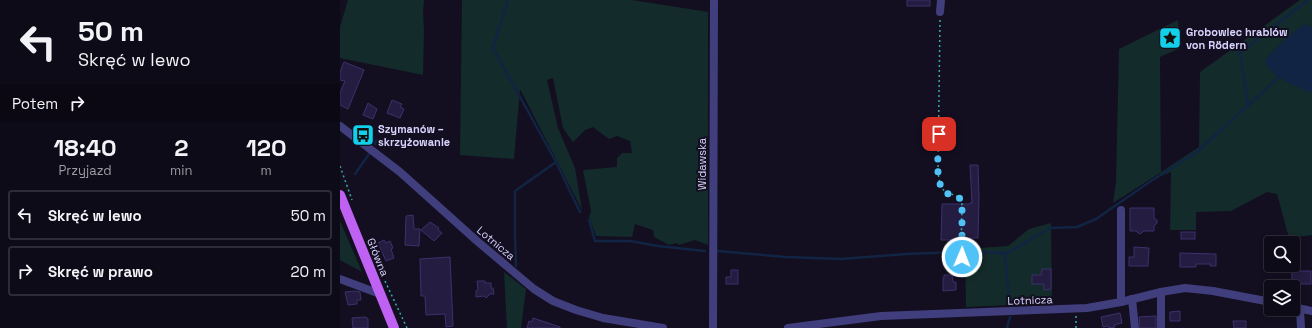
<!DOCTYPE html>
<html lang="pl">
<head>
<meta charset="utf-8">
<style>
	:root { --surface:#0e0b19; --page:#1c1926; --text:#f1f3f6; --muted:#9b9ba2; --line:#2e2b38 }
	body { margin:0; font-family:"Space Grotesk",sans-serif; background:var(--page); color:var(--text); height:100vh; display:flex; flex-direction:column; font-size:15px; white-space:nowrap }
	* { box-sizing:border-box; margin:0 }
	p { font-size:13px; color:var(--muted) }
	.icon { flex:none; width:22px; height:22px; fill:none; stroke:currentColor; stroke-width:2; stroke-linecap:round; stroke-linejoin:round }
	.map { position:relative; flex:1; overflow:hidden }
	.details { display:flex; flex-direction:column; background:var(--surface); width:340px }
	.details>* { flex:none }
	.top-card { background:#0e0b19; color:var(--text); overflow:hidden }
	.buttons { position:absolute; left:924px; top:236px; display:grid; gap:8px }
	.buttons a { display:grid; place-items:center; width:36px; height:36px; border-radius:4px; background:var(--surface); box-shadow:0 2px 6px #0003,0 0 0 1px var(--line); font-size:20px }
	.pin { position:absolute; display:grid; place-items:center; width:34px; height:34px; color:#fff; margin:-17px; border-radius:8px; box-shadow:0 2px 6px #0006 }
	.me { position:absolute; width:44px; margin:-22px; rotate:1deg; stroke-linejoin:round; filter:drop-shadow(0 0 3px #0008) }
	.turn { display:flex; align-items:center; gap:14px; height:84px; padding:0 12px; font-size:18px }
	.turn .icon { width:52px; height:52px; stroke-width:2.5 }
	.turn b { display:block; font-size:28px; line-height:34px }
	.then { display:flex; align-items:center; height:38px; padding:0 12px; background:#0003; gap:8px; font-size:15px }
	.eta { display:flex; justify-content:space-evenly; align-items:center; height:68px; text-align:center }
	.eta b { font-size:24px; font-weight:700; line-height:28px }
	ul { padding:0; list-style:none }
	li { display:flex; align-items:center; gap:12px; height:50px; margin:0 8px 6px; padding:0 4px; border:2px solid var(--line); border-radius:4px }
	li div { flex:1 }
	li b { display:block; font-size:15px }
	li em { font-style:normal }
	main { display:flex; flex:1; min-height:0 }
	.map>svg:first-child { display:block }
	.green { fill:#132b2a }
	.water { fill:#112443 }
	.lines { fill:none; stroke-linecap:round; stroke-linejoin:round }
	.stream { stroke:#112443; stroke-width:2.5 }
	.building { fill:#251d41; stroke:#3d316b }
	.path { stroke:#38aba6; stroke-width:1.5; stroke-dasharray:2 3; stroke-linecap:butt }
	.minor { stroke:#413e7d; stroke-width:8 }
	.major { stroke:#bf62f3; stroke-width:10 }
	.route { stroke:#4fc3f7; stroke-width:7; stroke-dasharray:0 12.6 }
	.labels { text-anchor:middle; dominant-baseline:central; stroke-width:4; stroke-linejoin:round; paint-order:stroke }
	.poi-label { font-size:11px; font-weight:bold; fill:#d8d3fc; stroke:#130f21; text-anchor:start }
	.street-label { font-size:11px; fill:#d8d3fc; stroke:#130f21 }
</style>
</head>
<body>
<main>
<section class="details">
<div class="top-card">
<div class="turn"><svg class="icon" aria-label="left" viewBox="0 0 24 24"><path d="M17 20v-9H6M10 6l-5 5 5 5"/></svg><div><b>50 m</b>Skręć w lewo</div></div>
<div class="then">Potem<svg class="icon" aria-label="right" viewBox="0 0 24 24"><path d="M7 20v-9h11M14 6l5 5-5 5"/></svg></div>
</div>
<div class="eta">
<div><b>18:40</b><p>Przyjazd</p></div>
<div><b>2</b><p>min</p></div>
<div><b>120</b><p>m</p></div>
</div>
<ul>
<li><svg class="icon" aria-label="left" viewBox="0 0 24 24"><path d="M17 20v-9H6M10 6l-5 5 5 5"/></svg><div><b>Skręć w lewo</b></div><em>50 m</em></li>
<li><svg class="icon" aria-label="right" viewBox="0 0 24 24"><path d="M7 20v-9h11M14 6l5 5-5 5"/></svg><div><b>Skręć w prawo</b></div><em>20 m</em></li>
</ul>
</section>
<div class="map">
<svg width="972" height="328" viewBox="0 0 972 328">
	<rect width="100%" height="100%" fill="#130f21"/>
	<g class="green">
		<path d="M 8,0 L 84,0 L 83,12 L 84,31 L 83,75 L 0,58 L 0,27 Z"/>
		<path d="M 122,0 L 292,0 L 368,12 L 368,245 L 355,240 L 339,245 L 337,243 L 329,245 L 314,237 L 313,230 L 295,224 L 292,237 L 256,236 L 249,217 L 251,211 L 243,170 L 277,167 L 277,158 L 282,153 L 292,153 L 290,141 L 277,136 L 269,139 L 253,127 L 245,130 L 233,142 L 223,128 L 213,78 L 207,80 L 218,128 L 235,168 L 242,210 L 180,89 L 174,159 L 120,155 Z"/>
		<path d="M 960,0 L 972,0 L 972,235 L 949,238 L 937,194 L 927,192 L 891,211 L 856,212 L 856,230 L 830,230 L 831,172 L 821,176 L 820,173 L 773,203 L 776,182 L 779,49 L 838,20 L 840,48 L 820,57 L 821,172 L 859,147 L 860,72 Z"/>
		<path d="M 0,221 L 22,272 L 0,260 Z"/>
		<path d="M 711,223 L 712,303 L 626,307 L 625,249 L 668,246 L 689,229 Z"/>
		<path d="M 164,272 L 186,289 L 181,328 L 167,328 Z"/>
	</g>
	<path class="water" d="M 967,24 L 972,28 L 972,93 C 959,87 927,76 925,60 C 937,48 951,31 967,24 Z"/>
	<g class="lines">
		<g class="stream">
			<path d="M 168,0 L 153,48 L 216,162 L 240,212"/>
			<path d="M 908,105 L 900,53 L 968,0"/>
			<path d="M 35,144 L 36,141 L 43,139 L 54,143"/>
			<path d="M 15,174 L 29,154"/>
			<path d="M 249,220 L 255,241 L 290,241 L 318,246 L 365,251"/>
			<path d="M 377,251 L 446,257 L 501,259 L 566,254 L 618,252"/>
			<path d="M 625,252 L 668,253 L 710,228 L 737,227 L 756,219 L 811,181 L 857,152 L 939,77"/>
			<path d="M 665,253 L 669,299"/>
			<path d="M 176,266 L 175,235 L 175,191 L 216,162"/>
			<path d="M 667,328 L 670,317"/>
		</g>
	</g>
	<g class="building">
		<rect x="567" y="0" width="23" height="6"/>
		<path d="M 4,62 L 24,70 L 8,109 L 0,105 L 0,93 L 5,81 L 0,80 L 0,72 Z"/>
		<path d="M 52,100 L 62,104 L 60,107 L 64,109 L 60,118 L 47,113 Z"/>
		<path d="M 28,103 L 37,109 L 33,119 L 23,115 Z"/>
		<path d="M 630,165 L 638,165 L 639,198 L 638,238 L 619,238 L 619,240 L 601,240 L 602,204 L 630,204 L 630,203 L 632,203 Z"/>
		<path d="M 790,208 L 814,208 L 814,218 L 817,220 L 817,223 L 814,226 L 814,231 L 804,231 L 800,234 L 798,233 L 796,231 L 790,231 Z"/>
		<path d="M 73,215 L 74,229 L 80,229 L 79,246 L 65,245 L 66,216 Z"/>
		<path d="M 90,222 L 99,228 L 98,230 L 102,233 L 94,241 L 81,230 Z"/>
		<rect x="841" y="232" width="14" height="7"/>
		<path d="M 44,240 L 46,243 L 50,241 L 53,248 L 51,249 L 54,258 L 46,261 L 38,243 Z"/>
		<path d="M 794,247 L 809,248 L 808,266 L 789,266 L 789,257 L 794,257 Z"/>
		<path d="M 840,253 L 876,254 L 876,266 L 870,266 L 870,264 L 856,264 L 856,267 L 840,267 Z"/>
		<path d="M 110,257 L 113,326 L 106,327 L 105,314 L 86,315 L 85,296 L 81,296 L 80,259 Z"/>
		<path d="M 702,269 L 711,269 L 711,289 L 704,290 L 704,284 L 692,284 L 692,275 L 701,275 Z"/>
		<path d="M 391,270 L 398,270 L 398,284 L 386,284 L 386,277 L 391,277 Z"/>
		<rect x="952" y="271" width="19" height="13"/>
		<path d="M 604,275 L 612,275 L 613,282 L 616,282 L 616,290 L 603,291 L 603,278 L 604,278 Z"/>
		<path d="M 137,281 L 145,281 L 145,283 L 151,283 L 151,288 L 153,288 L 154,294 L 150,294 L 146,298 L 144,296 L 136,297 L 136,291 L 138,290 Z"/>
		<path d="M 14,291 L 20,292 L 21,300 L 17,300 L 17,304 L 8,305 L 5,292 Z"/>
		<path d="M 840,311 L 840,321 L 830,321 L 830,312 Z"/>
		<path d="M 780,313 L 782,323 L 774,325 L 775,327 L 769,328 L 768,326 L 763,327 L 761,317 Z"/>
		<path d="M 816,316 L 816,328 L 800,328 L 799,317 Z"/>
		<path d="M 26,317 L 28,319 L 28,328 L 13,328 L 12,318 Z"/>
		<path d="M 193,318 L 220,327 L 220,328 L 187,328 L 189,321 L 192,322 Z"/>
		<path d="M 893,321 L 906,321 L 906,328 L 894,328 Z"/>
	</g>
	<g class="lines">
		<g class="path">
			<path d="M 600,20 L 598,172 C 599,177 599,184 602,188 C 607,196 619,193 622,202 L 621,257"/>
			<path d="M 0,166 L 12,200"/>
			<path d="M 45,281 L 67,328"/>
			<path d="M 736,316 L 736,328"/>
		</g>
		<g class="minor">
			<path d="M 600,12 L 601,0"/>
			<path d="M 0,126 L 60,172 L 137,241 L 194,289 L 213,301 L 236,310 L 263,318 L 323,328"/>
			<path d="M 0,279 L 40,294"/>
			<path d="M 792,299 L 795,328"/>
			<path d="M 781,302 L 781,210"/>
			<path d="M 953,307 L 972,311"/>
			<path d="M 960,309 L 961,328"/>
			<path d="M 373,328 L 374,0"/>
			<path d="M 448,328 L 541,316 L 747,308 L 781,302 L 821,292 L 845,288 L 873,291 L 931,302"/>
			<path d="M 821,328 L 821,292"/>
		</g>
		<path class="major" d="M 0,195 L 54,328"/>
	</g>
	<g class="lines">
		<path class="route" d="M 599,134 C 599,148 594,181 604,191 C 610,197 619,194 622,202 L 622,257"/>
	</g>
	<defs>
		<g id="sight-square" transform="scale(1.15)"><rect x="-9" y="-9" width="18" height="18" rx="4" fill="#12d0e9" stroke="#130f21"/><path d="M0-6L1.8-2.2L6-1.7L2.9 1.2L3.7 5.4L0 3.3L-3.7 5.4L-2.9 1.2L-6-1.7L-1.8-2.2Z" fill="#111"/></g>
		<g id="bus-square" transform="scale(1.15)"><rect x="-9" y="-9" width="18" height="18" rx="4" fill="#12d0e9" stroke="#130f21"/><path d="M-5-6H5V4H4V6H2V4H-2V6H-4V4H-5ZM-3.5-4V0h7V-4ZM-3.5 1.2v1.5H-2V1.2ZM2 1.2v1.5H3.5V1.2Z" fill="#111"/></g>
	</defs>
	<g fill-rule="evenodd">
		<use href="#sight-square" x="830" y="38"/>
		<use href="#bus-square" x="23" y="135"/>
	</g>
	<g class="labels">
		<g class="poi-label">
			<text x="846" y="32">Grobowiec hrabiów<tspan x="846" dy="13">von Rödern</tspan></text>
			<text x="38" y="129">Szymanów –<tspan x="38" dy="13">skrzyżowanie</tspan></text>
		</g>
		<g class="street-label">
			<text transform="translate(362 164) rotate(-90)">Widawska</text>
			<text transform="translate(156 243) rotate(40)">Lotnicza</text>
			<text transform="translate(38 257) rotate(68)">Główna</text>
			<text transform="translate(690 300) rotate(-2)">Lotnicza</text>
		</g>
	</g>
</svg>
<div class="buttons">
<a><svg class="icon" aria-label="search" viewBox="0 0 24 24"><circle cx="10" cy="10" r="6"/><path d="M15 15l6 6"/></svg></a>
<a><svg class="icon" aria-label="layers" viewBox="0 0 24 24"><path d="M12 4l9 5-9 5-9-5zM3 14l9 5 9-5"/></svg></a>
</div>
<div class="pin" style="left:599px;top:134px;background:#d93025"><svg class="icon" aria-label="arrive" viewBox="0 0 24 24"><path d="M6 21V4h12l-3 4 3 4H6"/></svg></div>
<svg class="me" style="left:622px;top:257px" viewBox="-20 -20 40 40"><circle r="17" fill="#4fc3f7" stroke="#fff" stroke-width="3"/><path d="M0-11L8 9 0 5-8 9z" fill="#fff"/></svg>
</div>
</main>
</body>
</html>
